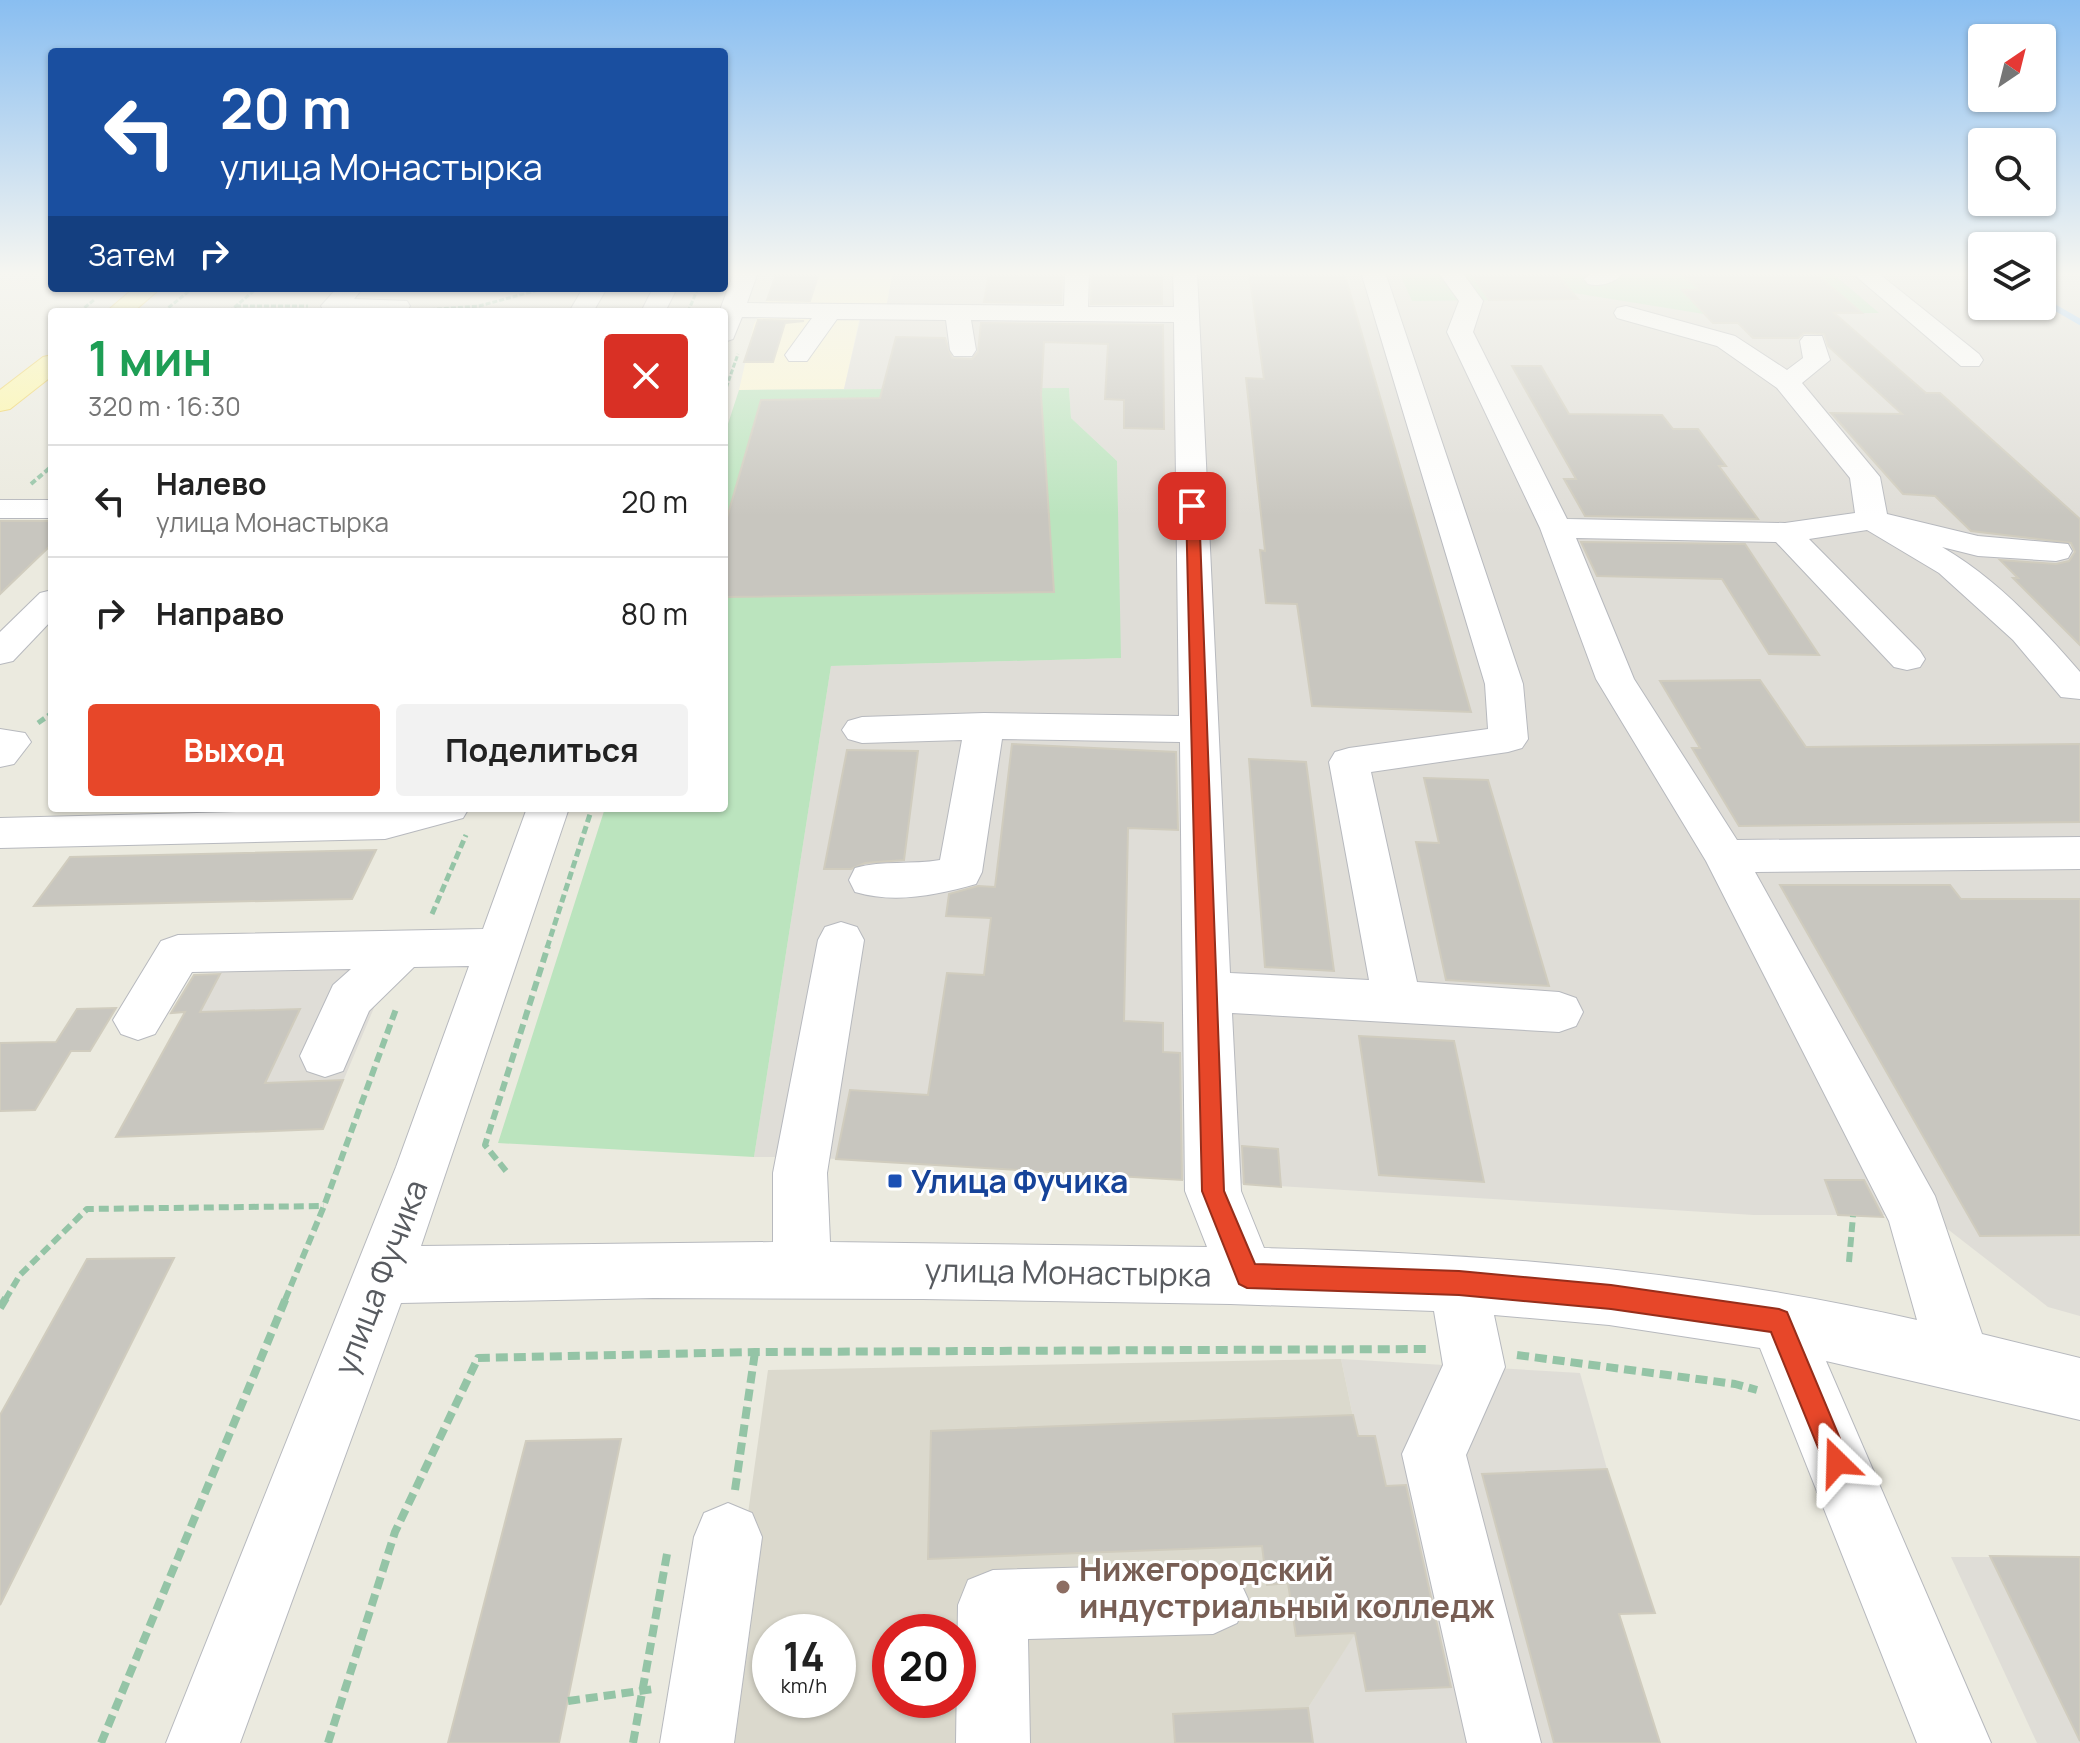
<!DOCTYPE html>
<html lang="ru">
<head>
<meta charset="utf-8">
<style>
	:root { --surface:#fff; --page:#f2f2f2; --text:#222; --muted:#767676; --line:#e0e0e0; --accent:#e74729 }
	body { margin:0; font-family:Manrope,sans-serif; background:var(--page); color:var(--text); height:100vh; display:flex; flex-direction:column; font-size:30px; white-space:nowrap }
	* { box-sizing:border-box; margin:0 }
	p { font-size:26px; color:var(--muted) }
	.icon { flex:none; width:44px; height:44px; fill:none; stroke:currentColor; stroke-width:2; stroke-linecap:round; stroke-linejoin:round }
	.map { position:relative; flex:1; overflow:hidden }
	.sheet { position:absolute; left:48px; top:308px; width:680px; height:504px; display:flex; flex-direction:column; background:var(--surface); border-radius:8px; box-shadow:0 2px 6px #0004 }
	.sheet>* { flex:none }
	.guide { position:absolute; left:48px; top:48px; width:680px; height:244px; border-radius:8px; box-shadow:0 2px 6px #0004; background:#1a4fa0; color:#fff; overflow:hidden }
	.needle { width:52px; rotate:35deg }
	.buttons { position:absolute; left:1968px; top:24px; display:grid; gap:16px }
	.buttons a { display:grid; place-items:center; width:88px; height:88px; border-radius:8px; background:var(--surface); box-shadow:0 2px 6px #0004; font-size:40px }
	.speed { position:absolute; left:752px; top:1614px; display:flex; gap:16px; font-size:40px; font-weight:700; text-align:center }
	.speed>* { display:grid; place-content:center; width:104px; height:104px; border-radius:50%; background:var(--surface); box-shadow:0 2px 6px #0004; line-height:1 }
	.speed small { font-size:20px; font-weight:400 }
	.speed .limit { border:12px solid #d22; background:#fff; color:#111 }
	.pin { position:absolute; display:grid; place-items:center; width:68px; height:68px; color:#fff; margin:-34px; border-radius:16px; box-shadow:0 4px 12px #0006 }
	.me { position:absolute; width:88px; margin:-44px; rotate:338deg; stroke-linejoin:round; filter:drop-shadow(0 0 6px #0008) }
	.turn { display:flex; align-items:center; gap:28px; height:168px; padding:0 40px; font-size:36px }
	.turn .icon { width:104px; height:104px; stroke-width:2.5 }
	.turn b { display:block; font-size:56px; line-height:68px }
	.then { display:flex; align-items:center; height:76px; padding:0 40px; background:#0003; gap:16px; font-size:30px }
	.round { display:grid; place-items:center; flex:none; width:84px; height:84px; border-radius:8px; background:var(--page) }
	.overview { display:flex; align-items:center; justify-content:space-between; height:136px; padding:0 40px }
	h1 { font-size:48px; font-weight:700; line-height:60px; color:#1e9e55 }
	.button { display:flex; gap:16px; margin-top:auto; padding:16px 40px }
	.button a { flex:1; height:92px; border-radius:8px; background:var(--accent); color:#fff; font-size:32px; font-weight:700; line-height:92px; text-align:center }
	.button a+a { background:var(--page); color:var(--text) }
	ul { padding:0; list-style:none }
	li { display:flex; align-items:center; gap:24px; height:112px; padding:0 40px; border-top:2px solid var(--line) }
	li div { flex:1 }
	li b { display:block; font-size:30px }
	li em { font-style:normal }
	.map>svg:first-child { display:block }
	.commercial { fill:#fdf7d2 }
	.industrial { fill:#dfddd7 }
	.education { fill:#dbd9cd; fill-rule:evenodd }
	.green { fill:#bbe4be }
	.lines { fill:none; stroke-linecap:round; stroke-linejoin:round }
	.stream { stroke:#9cccfe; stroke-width:6 }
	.building { fill:#c8c6bf; stroke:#d0ccbe; stroke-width:2 }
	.minor-casing { stroke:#b7b9be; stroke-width:2 }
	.major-casing { stroke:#f0d054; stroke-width:2 }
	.path-far4 { stroke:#94c4a6; stroke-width:3; stroke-dasharray:5 2; stroke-linecap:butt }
	.path-far3 { stroke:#94c4a6; stroke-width:4; stroke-dasharray:6 3; stroke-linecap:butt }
	.path-far2 { stroke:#94c4a6; stroke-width:5; stroke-dasharray:8 4; stroke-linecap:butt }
	.path-far1 { stroke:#94c4a6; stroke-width:6; stroke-dasharray:10 5; stroke-linecap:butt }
	.path { stroke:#94c4a6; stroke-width:8; stroke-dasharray:12 6; stroke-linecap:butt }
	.minor { fill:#fff; fill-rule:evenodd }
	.major { fill:#fef7a1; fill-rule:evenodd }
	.route { fill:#e74729; stroke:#962e1b; stroke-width:2 }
	.transit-dot { fill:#1a4fb4; stroke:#fff; stroke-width:3 }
	.education-dot { fill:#8d6e63; stroke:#fff; stroke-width:3 }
	.labels { text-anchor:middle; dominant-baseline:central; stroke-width:6; stroke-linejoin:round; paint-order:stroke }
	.near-transit-label { font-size:32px; font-weight:bold; fill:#164399; stroke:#fff; text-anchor:start }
	.near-street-label { font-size:32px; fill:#585b60; stroke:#fff }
	.near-education-label { font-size:32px; font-weight:bold; fill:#785e54; stroke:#fff; text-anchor:start }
</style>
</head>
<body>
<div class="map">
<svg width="2080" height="1743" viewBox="0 0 2080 1743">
	<rect width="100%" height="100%" fill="#ebeadf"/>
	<path class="commercial" d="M 777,272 L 893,272 L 886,308 L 862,308 L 844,389 L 739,390 L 754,324 L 764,308 Z"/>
	<g class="industrial">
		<path d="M 893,272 L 1982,272 L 1982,306 L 2042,306 L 2042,272 L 2080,272 L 2080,1316 L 2048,1307 L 1932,1217 L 1916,1215 L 1754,1215 L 803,1157 L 754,1157 L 831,666 L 1120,658 L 1117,461 L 1071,418 L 1069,389 L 844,389 L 863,308 L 886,308 Z"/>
		<path d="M 224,966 L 364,970 L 384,984 L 323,1129 L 116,1137 L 185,1012 L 200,1012 Z"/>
		<path d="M 1341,1359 L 1580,1373 L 1607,1469 L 1655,1613 L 1620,1615 L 1660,1743 L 1313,1743 L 1308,1708 L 1355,1633 L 1410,1689 Z"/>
		<path d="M 1951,1557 L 2080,1557 L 2080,1743 L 2037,1743 Z"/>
	</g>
	<path class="education" d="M 1341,1359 L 1410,1690 L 1366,1691 L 1355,1634 L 1308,1708 L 1313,1743 L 716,1743 L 768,1370 ZM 770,1632 L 838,1632 L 838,1700 L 770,1700 ZM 890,1632 L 958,1632 L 958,1700 L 890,1700 Z"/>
	<g class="green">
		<path d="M 1399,272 L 1831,272 L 1879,313 L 1792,313 L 1763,316 L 1786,338 L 1753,338 L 1738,323 L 1713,323 L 1704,314 L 1574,293 L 1578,299 L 1412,301 Z"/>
		<path d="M 1069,388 L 1071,418 L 1117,461 L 1121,658 L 831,666 L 754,1157 L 498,1143 L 605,808 L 724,808 L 724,436 L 739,390 Z"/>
	</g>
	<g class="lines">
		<path class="stream" d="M 2042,300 L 2080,322"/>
	</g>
	<g class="building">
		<path d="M 777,272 L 819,273 L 810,301 L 767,300 Z"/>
		<path d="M 989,272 L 1062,272 L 1061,303 L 984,302 Z"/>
		<path d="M 1092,272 L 1152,272 L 1153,276 L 1162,276 L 1162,304 L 1091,304 Z"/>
		<path d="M 1249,272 L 1344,272 L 1471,712 L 1312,706 L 1297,604 L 1266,603 L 1260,550 L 1265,551 L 1246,378 L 1264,379 Z"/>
		<path d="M 1470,272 L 1555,272 L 1578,299 L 1489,300 Z"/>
		<path d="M 1681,272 L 1814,272 L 1862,313 L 1834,313 L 1926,393 L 1940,393 L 2080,519 L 2080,645 L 2013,578 L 2018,578 L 2000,560 L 2056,564 L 2069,561 L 2075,552 L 2071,543 L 1971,531 L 1935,496 L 1903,494 L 1831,413 L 1902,414 L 1828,346 L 1824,334 L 1804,333 L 1798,338 L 1753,338 L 1738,323 L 1713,323 L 1682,290 L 1699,290 Z"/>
		<path d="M 758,320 L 804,321 L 785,323 L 773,362 L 744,362 Z"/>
		<path d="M 981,323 L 1163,325 L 1164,429 L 1124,428 L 1124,400 L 1105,399 L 1108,344 L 1044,342 L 1041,395 L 1054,592 L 724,597 L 724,528 L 761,400 L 880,398 L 896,337 L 945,338 L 952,358 L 972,359 L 978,352 Z"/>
		<path d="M 1512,366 L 1541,366 L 1569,414 L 1662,415 L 1673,429 L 1698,429 L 1726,466 L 1719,466 L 1758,519 L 1585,516 L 1564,479 L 1576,479 Z"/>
		<path d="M 0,521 L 52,521 L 52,544 L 0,594 Z"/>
		<path d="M 1581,542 L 1745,544 L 1819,655 L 1769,654 L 1722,579 L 1597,576 Z"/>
		<path d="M 1760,680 L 1806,747 L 2080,744 L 2080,822 L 1739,826 L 1692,748 L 1700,748 L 1660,681 Z"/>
		<path d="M 1012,744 L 1176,752 L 1178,830 L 1128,828 L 1124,1021 L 1163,1023 L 1163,1052 L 1180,1053 L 1182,1180 L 836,1159 L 850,1090 L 928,1095 L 947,973 L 984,975 L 991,918 L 946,916 L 949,894 L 978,886 L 995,887 Z"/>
		<path d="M 847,750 L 918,751 L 904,860 L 865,863 L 851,869 L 824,869 Z"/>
		<path d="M 1249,759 L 1306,762 L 1334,971 L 1265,967 Z"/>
		<path d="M 1424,778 L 1488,780 L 1549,986 L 1446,980 L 1416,842 L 1439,843 Z"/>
		<path d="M 376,850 L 352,899 L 34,906 L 70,857 Z"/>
		<path d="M 1780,885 L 1950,885 L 1961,899 L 2080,899 L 2080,1235 L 1980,1236 Z"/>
		<path d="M 220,974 L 200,1012 L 300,1009 L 265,1083 L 343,1080 L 323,1129 L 116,1137 L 185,1012 L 171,1013 L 194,975 Z"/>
		<path d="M 116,1008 L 90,1051 L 71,1051 L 35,1110 L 0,1111 L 0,1043 L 56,1042 L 77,1009 Z"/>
		<path d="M 1359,1036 L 1454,1041 L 1484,1182 L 1379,1175 Z"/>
		<path d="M 1242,1146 L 1278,1149 L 1281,1187 L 1244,1184 Z"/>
		<path d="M 1825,1180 L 1864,1180 L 1883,1217 L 1838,1215 Z"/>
		<path d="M 174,1258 L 0,1605 L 0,1415 L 87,1259 Z"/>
		<path d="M 1353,1415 L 1358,1436 L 1375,1436 L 1386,1486 L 1406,1485 L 1451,1687 L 1366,1691 L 1355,1633 L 1296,1636 L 1288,1583 L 1267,1585 L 1262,1546 L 928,1559 L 931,1431 Z"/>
		<path d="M 621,1439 L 559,1743 L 448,1743 L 526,1441 Z"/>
		<path d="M 1607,1469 L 1655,1613 L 1619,1614 L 1660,1743 L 1554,1743 L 1482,1474 Z"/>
		<path d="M 1990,1556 L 2080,1557 L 2080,1741 L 2024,1626 Z"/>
		<path d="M 1308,1708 L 1313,1743 L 1175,1743 L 1173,1714 Z"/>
	</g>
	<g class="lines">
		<g class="minor-casing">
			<g id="minor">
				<path d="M 734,272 L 758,272 L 747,303 L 1064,306 L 1065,272 L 1089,272 L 1088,307 L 1174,307 L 1173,272 L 1197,272 L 1230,973 L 1369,980 L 1329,762 L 1335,752 L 1349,748 L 1488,729 L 1485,684 L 1361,272 L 1385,272 L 1523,684 L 1528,739 L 1522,748 L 1508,752 L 1371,772 L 1417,982 L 1559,992 L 1576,998 L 1583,1012 L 1576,1026 L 1559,1032 L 1232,1013 L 1241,1191 L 1264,1248 C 1485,1253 1702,1271 1917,1320 L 1889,1221 L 1706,861 L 1596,679 L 1540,528 L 1447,332 L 1459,301 L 1438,272 L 1462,272 L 1483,301 L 1473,332 L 1567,519 L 1785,523 L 1855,513 L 1850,478 L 1777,388 L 1717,346 L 1617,318 L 1614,313 L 1617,308 L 1626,306 L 1735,336 L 1787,370 L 1803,358 L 1800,341 L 1804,336 L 1822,336 L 1830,360 L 1802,383 L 1880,477 L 1887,514 L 1978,536 L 2068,544 L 2072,551 L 2068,558 L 2056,561 L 1978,556 L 1942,547 C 1996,578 2040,626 2080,672 L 2080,699 L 2061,697 L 2013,640 L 1939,573 L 1867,530 L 1809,539 L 1920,651 L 1925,659 L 1920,667 L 1907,670 L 1894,667 L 1776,542 L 1576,538 L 1634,679 L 1737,840 L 2080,837 L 2080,869 L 1755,872 L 1935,1196 L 1982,1334 L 2080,1358 L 2080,1420 L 1826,1361 L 1991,1743 L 1917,1743 L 1760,1348 L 1609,1325 L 1494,1315 L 1505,1367 L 1466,1455 L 1541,1743 L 1467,1743 L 1402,1454 L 1443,1365 L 1434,1311 L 1230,1304 L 923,1299 L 653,1298 L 401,1303 L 240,1743 L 166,1743 L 396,1167 L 469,966 L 414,967 L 369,1011 L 343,1071 L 325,1077 L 307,1071 L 300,1056 L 333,985 L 351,969 L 192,972 L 155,1034 L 138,1040 L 121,1034 L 113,1020 L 161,941 L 178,935 L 483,929 L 527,808 L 569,808 L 421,1246 L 773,1242 L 773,1173 L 818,940 L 825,927 L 841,922 L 857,927 L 864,940 L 827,1173 L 830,1242 L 1207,1247 L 1185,1191 L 1180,742 L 1002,739 L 982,872 L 976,884 C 937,895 895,904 855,892 L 849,880 L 855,868 C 883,860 912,865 940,860 L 962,740 L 862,743 L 848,739 L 842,730 L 848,721 L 862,717 L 984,713 L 1179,716 L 1174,322 L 971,320 L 976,350 L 972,356 L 954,356 L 950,350 L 946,320 L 837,319 L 807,361 L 789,361 L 785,355 L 812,318 L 742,317 L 733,339 L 724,342 L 724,312 L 720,310 Z"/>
				<path d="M 1593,272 L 1624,272 C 1616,283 1600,287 1588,284 L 1584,279 Z"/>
				<path d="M 1851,272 L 1877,272 L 1979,354 L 1983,360 L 1979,366 L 1961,366 Z"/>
				<path d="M 337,288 L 363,288 L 354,299 L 407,301 L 410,306 L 406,312 L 324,311 L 321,306 Z"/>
				<path d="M 583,288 L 607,288 L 593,312 L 569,312 Z"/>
				<path d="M 653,288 L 677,288 L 665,312 L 641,312 Z"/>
				<rect x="0" y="500" width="52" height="18"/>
				<path d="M 52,590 L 52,620 L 13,661 L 0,664 L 0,632 L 40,593 Z"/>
				<path d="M 0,729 L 25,733 L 31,742 L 14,764 L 0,767 Z"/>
				<path d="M 388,808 L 469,808 L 463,818 L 385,839 L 0,848 L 0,818 Z"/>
				<path d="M 728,1503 L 752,1513 L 762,1537 L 734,1743 L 660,1743 L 694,1537 L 704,1513 Z"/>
				<path d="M 1213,1564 L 1237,1575 L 1248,1599 L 1237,1623 L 1213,1634 L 1028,1639 L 1030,1743 L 956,1743 L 958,1605 L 968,1580 L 993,1570 Z"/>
			</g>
		</g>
		<g class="major-casing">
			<g id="major">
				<path d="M 134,288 L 161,288 L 133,312 L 106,312 Z"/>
				<path d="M 52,355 L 52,376 L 10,409 L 0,411 L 0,390 L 43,357 Z"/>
			</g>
		</g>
		<g class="path-far4">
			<path d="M 236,306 L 308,306"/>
			<path d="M 423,310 L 479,306 L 546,288"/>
			<path d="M 79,312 L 94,300"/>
			<path d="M 163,312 L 193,288"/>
			<path d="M 229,312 L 257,288"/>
			<path d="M 688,312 L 698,288"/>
			<path d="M 724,394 L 738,354"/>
		</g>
		<path class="path-far3" d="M 31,484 L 52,466"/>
		<g class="path-far2">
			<path d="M 38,723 L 52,713"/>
			<path d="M 432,914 L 466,835"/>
			<path d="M 547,948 L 592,808"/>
		</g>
		<g class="path-far1">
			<path d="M 506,1171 L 485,1145 L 548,946"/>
			<path d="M 1098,1184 L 1099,1175"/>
			<path d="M 1849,1262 L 1853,1216"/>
			<path d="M 5,1300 L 20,1275 L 87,1209 L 324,1206"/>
			<path d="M 285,1300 L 324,1206 L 396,1009"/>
		</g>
		<g class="path">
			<path d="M 0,1308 L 6,1298"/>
			<path d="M 1517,1355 L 1735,1384 L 1757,1390"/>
			<path d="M 735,1490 L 755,1352"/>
			<path d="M 568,1701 L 654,1689"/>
			<path d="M 101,1743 L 286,1298"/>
			<path d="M 328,1743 L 395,1532 L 478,1358 L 755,1352 L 1427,1349"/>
			<path d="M 633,1743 L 667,1554"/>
		</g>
		<use href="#minor" class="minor"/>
		<use href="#major" class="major"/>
	</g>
	<linearGradient id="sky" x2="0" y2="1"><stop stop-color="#89bef1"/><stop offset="0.53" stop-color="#f6f6f1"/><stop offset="1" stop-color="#f6f6f1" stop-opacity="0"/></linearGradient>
	<rect width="2080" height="516" fill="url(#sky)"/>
	<path class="route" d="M 1192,502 L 1199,506 L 1224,1191 L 1255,1264 L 1459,1271 L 1611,1285 L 1779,1309 L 1787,1312 L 1846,1453 L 1850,1462 L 1846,1472 L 1837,1476 L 1828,1472 L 1771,1332 L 1611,1309 L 1459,1295 L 1247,1288 L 1239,1284 L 1202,1191 L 1186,506 Z"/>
	<rect class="transit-dot" x="887" y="1173" width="16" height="16" rx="4"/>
	<circle class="education-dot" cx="1063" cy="1587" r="8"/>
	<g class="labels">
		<g class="near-transit-label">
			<text x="911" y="1181">Улица Фучика</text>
		</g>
		<g class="near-street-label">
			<text transform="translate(1068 1272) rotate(1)">улица Монастырка</text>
			<text transform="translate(380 1277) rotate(-69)">улица Фучика</text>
		</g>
		<g class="near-education-label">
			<text x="1079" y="1569">Нижегородский<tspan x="1079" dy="37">индустриальный колледж</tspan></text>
		</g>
	</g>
</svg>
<div class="buttons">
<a><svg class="needle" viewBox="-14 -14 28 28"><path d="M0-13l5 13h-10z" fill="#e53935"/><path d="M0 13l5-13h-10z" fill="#767676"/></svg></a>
<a><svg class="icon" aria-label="search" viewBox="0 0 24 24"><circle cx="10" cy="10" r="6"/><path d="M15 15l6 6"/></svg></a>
<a><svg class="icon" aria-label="layers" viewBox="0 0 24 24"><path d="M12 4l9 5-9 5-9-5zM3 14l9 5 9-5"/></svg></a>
</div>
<div class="speed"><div>14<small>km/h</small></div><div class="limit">20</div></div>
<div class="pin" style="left:1192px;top:506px;background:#d93025"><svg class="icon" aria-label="arrive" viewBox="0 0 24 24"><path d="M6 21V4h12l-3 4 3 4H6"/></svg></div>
<svg class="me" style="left:1837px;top:1462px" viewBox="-20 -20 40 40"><path d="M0-17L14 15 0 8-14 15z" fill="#e74729" stroke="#fff" stroke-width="4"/></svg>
<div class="guide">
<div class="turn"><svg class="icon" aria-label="left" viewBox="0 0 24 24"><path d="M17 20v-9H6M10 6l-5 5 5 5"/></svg><div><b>20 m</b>улица Монастырка</div></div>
<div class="then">Затем<svg class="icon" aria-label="right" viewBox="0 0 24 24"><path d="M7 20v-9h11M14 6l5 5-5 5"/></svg></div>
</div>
<section class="sheet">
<div class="overview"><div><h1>1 мин</h1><p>320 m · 16:30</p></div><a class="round" style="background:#d93025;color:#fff"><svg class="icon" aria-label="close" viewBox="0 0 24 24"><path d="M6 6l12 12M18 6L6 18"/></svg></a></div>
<ul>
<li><svg class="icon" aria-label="left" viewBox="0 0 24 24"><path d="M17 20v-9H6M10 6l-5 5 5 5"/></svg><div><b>Налево</b><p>улица Монастырка</p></div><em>20 m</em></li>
<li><svg class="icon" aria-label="right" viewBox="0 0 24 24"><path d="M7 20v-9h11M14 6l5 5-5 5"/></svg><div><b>Направо</b></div><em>80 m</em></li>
</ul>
<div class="button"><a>Выход</a><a>Поделиться</a></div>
</section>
</div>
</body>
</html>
